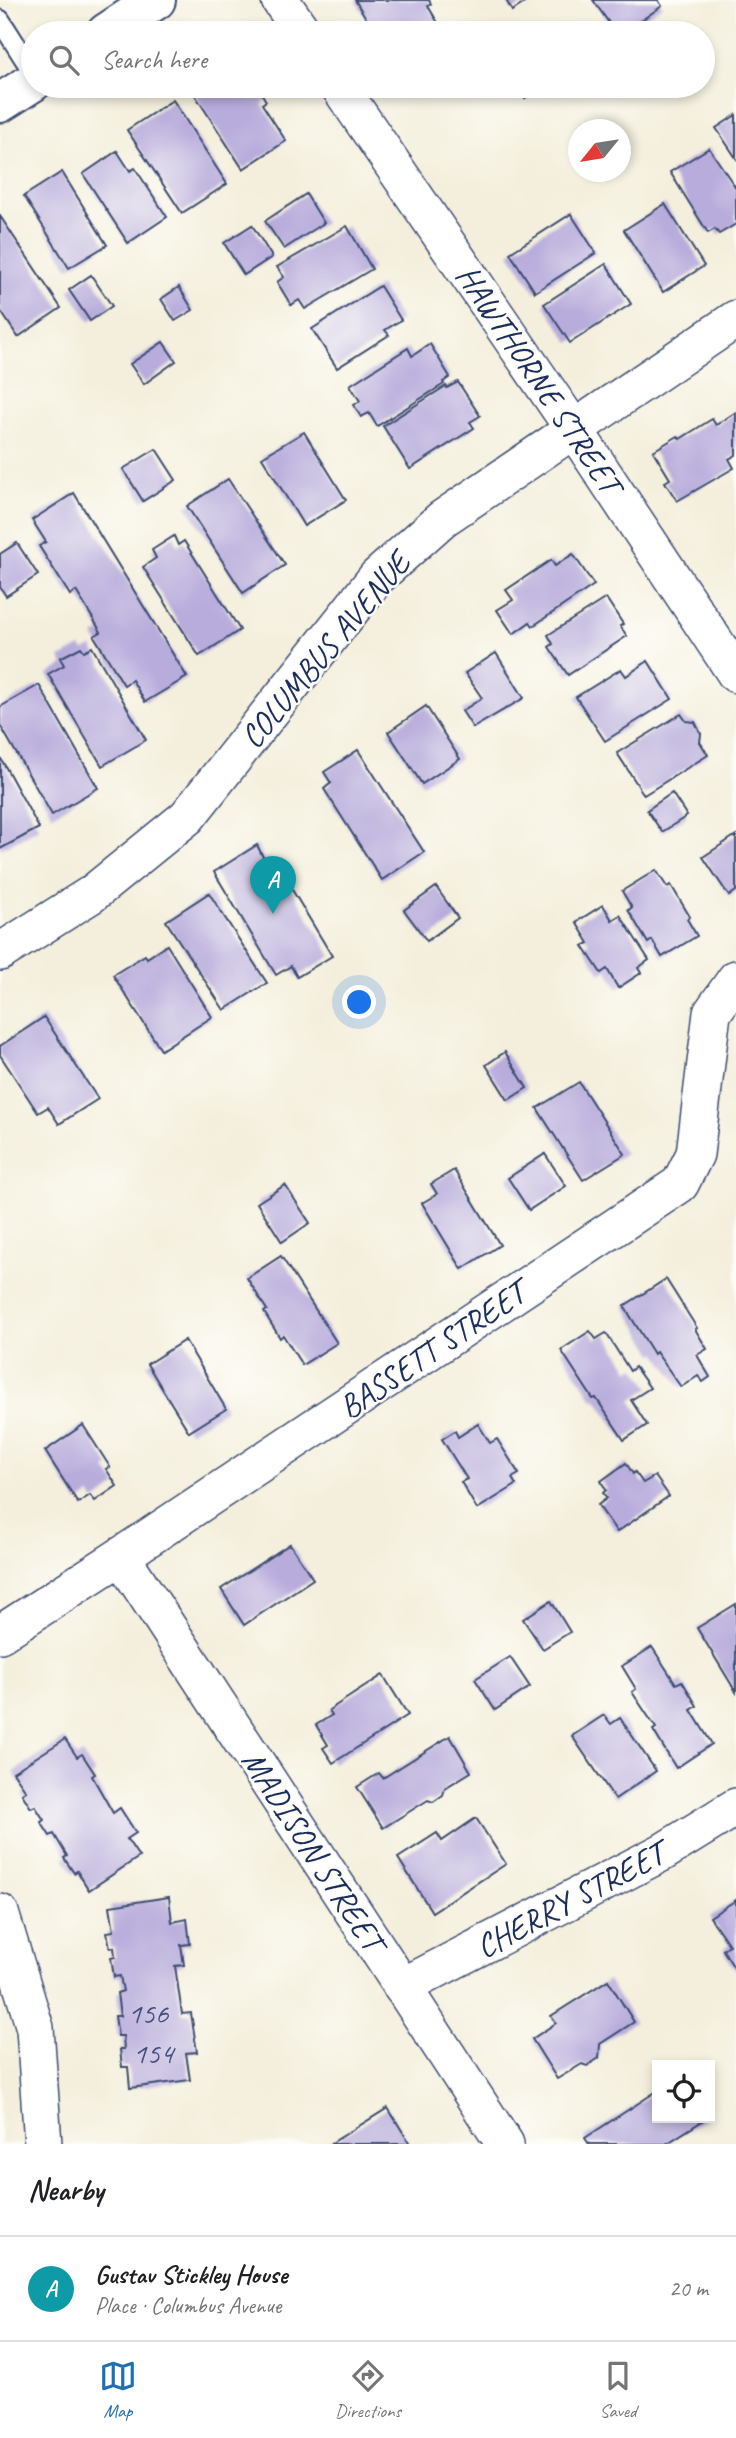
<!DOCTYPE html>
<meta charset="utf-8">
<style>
:root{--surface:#fff;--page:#f2f2f2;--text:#202124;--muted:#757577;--line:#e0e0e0;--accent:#1f6fb2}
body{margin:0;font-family:Caveat,sans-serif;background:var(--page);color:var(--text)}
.controls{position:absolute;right:21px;bottom:21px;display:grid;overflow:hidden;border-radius:0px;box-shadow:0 4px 10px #0003}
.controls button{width:63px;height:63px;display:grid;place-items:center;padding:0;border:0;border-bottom:2px solid var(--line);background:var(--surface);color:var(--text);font:35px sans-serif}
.compass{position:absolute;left:568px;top:119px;width:63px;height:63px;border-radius:50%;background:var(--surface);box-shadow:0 4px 10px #0003;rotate:240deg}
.you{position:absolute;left:360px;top:1003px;width:24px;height:24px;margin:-18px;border:5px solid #fff;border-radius:50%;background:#1a73e8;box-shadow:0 0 0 10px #1a73e833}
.badge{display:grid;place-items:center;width:46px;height:46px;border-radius:50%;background:var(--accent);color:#fff;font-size:23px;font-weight:700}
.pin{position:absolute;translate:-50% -58px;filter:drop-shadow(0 2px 4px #0008)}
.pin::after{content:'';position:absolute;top:37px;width:24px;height:21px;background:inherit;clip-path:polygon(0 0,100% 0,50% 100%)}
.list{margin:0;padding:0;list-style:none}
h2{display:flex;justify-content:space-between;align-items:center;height:91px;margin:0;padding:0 28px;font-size:30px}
h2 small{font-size:23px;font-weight:400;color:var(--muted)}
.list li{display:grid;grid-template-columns:46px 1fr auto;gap:21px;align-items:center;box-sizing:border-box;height:105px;padding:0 28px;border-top:2px solid var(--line)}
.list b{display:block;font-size:26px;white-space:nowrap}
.list p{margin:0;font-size:23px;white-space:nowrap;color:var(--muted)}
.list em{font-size:23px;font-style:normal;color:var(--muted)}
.icon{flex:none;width:38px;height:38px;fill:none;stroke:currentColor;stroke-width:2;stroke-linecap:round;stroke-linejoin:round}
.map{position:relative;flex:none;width:736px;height:2144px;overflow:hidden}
.search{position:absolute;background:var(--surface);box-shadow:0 4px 10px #0003;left:21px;right:21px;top:21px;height:77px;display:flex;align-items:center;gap:18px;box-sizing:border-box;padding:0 24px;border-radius:38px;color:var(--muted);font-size:26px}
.sheet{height:196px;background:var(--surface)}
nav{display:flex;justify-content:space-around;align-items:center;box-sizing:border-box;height:98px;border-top:2px solid var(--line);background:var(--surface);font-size:19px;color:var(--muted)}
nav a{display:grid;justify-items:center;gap:4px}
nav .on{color:var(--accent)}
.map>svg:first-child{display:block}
.building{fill:#b7acdc}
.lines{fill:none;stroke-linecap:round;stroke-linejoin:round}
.lane-casing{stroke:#3c4c71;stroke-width:23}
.street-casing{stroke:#3c4c71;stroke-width:40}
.secondary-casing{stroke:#3c4c71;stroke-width:42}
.lane{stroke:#fff;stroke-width:19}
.street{stroke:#fff;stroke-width:37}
.secondary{stroke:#fff;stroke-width:38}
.labels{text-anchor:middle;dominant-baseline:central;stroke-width:5;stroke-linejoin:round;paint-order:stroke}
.number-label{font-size:30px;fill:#424e7e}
.street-label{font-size:33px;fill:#1b2f5e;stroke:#fdfcf7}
</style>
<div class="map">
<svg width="736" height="2144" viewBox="0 0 736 2144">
<rect width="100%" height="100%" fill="#fdfcf7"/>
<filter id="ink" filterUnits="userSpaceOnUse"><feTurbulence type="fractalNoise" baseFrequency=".0143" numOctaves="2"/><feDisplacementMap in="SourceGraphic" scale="14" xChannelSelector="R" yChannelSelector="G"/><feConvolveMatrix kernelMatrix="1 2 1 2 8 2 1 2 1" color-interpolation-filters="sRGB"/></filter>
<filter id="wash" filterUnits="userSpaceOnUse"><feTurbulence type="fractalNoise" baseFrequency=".00686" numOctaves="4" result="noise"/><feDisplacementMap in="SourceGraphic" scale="28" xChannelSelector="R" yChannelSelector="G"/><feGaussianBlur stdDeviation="1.57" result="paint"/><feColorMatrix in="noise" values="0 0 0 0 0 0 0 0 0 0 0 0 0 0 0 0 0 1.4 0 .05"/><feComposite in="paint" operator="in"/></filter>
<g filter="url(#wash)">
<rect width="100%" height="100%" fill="#f4efdc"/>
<g id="blocks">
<g class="building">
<polygon points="355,0 429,0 431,4 428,6 444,33 375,33"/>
<polygon points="506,0 529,0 512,11"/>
<polygon points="593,0 658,0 662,6 623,33 616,33"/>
<polygon points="209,86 257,86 266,101 262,104 286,141 243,169 195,95"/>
<polygon points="517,86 543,86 525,98"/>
<polygon points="173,100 227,184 182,213 127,130"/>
<polygon points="736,115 736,158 716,128"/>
<polygon points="709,148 736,188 736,224 719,234 715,229 708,233 670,172"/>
<polygon points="117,151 130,171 135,168 167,217 128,243 83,174"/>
<polygon points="62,172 107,245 69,268 24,196"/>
<polygon points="306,194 324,223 284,249 265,221"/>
<polygon points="665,204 704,266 663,292 624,230"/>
<polygon points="571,214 596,253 535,292 510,253"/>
<polygon points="0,216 61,308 18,337 0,310"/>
<polygon points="252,225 272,257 244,275 224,243"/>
<polygon points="347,226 372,269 305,309 299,300 291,305 277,282 284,277 277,267"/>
<polygon points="606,264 631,304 570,343 544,304"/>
<polygon points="91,275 112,306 90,321 69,290"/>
<polygon points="380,286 401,320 385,330 389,335 337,368 312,329"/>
<polygon points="179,287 193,310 175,321 161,299"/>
<polygon points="163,342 176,361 144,384 130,364"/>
<polygon points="430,344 450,377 443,382 444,384 377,426 369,413 361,417 354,405 360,401 350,385 408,348 412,356"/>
<polygon points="458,382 480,416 470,422 474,428 410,469 383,426 446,386 447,388"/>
<polygon points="736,412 736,455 729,459 734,468 677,501 665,482 670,479 653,451 678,436 680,439 712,419 716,425"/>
<polygon points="304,432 346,500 304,526 262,457"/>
<polygon points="156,449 176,480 143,501 123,469"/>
<polygon points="228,479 285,565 243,593 187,506"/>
<polygon points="74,493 187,677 145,702 132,680 124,685 94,636 101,632 76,591 70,595 39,546 46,542 32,520"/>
<polygon points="174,536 178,545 184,541 240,630 199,656 143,567 156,558 152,550"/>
<polygon points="17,543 38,575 6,596 0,587 0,554"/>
<polygon points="573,554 594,585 533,626 530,622 513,634 497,610 513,600 506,590 551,560 555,566"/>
<polygon points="606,598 623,624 620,626 627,636 568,675 549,647 553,644 548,635"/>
<polygon points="81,647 84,651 92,647 146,740 102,766 48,674 64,665 60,658"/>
<polygon points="496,653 524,698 473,728 462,711 482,698 465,673"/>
<polygon points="648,661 672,699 605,741 576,697 621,669 626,676"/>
<polygon points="39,685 98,788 52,815 0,725 0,707"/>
<polygon points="426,706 460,759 422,784 388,732"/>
<polygon points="681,714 686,721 695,722 701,734 700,742 708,755 644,795 617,753"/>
<polygon points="358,750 424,852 382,880 324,789 331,783 324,772"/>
<polygon points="0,757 39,828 0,849"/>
<polygon points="672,793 687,816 662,832 647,810"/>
<polygon points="736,835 736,891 729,896 703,857"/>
<polygon points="257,845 265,861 269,858 283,880 285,878 332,956 297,977 291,966 276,975 214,872"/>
<polygon points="656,870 667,887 671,885 690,917 687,919 697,936 662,957 652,940 648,943 628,910 632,908 622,891"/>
<polygon points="436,887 458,918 427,941 404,910"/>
<polygon points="209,893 267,983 224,1010 166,921"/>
<polygon points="603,905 612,920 620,915 649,960 638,968 641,973 618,988 607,969 601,973 583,946 589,943 576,922"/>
<polygon points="167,945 212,1017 161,1050 113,975 145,955 147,958"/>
<polygon points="44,1017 98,1099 59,1124 48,1107 38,1113 0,1055 0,1046"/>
<polygon points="505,1052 527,1088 508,1100 486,1065"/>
<polygon points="579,1082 625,1154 583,1180 537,1108"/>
<polygon points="545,1154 566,1186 529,1210 508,1178"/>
<polygon points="454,1170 500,1245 462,1269 422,1203 437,1194 431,1184"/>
<polygon points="285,1185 310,1223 282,1242 257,1203"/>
<polygon points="281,1256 337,1343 302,1365 283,1335 280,1338 264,1312 267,1310 247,1278"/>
<polygon points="666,1279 697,1328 695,1329 707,1349 697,1355 710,1377 703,1382 698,1376 681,1387 656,1352 654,1354 624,1306"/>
<polygon points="590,1331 596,1339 606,1333 630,1371 635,1367 650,1388 631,1400 647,1425 624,1440 596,1398 593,1399 561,1350"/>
<polygon points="185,1340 226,1409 189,1432 147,1364"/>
<polygon points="478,1424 490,1443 497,1439 519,1474 512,1478 516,1485 477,1509 461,1482 467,1479 442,1439 455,1431 458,1437"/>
<polygon points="83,1425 110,1467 106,1469 117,1486 95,1501 90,1495 78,1503 45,1451"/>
<polygon points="626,1463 633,1474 635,1472 643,1483 655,1476 669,1496 617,1532 598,1505 607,1498 603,1493 606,1490 601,1481"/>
<polygon points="290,1544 313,1579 244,1625 221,1589"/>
<polygon points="551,1601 570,1632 543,1649 523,1619"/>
<polygon points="736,1604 736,1692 697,1628"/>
<polygon points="652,1647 676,1684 682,1681 697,1706 691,1710 712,1744 676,1768 653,1730 656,1728 632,1692 636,1689 622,1666"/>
<polygon points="510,1657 530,1687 495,1710 475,1679"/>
<polygon points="383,1675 408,1715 333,1763 323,1748 328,1745 316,1725 332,1715 329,1710"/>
<polygon points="604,1715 611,1724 620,1718 656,1771 615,1799 572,1736"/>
<polygon points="450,1736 471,1772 445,1788 443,1795 433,1802 428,1800 383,1828 357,1787 379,1773 383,1778"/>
<polygon points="65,1739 77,1757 82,1754 95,1774 92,1776 113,1813 120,1808 136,1833 127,1839 139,1857 89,1890 77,1871 74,1873 64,1858 67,1856 54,1834 50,1836 41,1822 44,1820 35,1806 31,1808 22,1794 26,1791 13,1772"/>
<polygon points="476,1818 506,1864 432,1912 398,1858 437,1833 442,1841"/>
<polygon points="169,1897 172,1922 187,1919 190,1944 181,1945 184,1965 175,1966 182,2014 191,2013 197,2052 186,2053 190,2080 130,2088 128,2067 122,2067 120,2049 124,2049 123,2036 118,2036 115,2016 120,2016 117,1993 123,1991 120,1976 114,1977 111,1958 115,1957 114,1947 110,1948 107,1932 114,1931 110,1906"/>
<polygon points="736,1900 736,1971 723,1950 729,1945 710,1917"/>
<polygon points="608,1980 634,2022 600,2044 599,2058 587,2066 582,2064 557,2079 532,2039 556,2023 551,2016"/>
<polygon points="657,2091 657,2118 707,2118 666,2144 589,2144 585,2138"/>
<polygon points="388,2108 410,2144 330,2144"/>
</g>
</g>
</g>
<g filter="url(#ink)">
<use href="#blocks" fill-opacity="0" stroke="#3c4c71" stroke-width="2"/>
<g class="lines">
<g class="lane-casing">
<polyline id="lane" points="0,20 33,72"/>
</g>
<g class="street-casing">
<g id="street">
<polyline points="280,0 303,33"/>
<polyline points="339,86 573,428 736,674"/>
<polyline points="0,952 92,894 187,817 377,577 442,519 736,319"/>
<polyline points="121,1556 505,2144"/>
<polyline points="0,1634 121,1556 680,1184 695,1154 712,1013 736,979"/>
<polyline points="0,1913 35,2028 43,2144"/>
<polyline points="402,1987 663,1852 736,1807"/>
</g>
</g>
<g class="secondary-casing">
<g id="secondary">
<polyline points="106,33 156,0"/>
<polyline points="0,103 33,82"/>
</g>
</g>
<use href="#lane" class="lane"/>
<use href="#street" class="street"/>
<use href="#secondary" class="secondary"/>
</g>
</g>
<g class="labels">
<g class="number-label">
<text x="148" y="2013">156</text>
<text x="153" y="2053">154</text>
</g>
<g class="street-label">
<text transform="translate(539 379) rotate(56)">HAWTHORNE STREET</text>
<text transform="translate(325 650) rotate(-50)">COLUMBUS AVENUE</text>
<text transform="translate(432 1350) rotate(-34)">BASSETT STREET</text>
<text transform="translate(313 1850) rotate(57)">MADISON STREET</text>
<text transform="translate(570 1900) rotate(-28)">CHERRY STREET</text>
</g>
</g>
</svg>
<div class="controls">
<button><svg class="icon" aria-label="locate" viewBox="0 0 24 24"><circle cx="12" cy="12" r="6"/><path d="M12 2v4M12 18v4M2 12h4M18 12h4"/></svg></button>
</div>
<svg class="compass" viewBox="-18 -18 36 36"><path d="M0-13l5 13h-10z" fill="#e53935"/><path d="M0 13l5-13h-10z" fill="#757577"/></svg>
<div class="you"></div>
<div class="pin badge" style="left:273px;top:914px;background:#0f9aa8">A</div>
<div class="search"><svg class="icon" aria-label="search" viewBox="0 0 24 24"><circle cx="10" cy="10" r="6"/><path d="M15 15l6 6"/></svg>Search here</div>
</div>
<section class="sheet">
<h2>Nearby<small></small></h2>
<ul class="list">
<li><span class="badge" style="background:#0f9aa8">A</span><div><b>Gustav Stickley House</b><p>Place · Columbus Avenue</p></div><em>20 m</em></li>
</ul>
</section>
<nav>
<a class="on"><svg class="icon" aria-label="map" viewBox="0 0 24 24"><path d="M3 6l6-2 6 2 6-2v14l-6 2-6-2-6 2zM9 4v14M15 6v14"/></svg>Map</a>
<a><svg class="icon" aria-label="directions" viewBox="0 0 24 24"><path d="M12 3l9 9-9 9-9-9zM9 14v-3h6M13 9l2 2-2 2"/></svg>Directions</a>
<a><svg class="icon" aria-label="saved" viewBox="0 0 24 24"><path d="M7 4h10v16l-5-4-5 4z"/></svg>Saved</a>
</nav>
